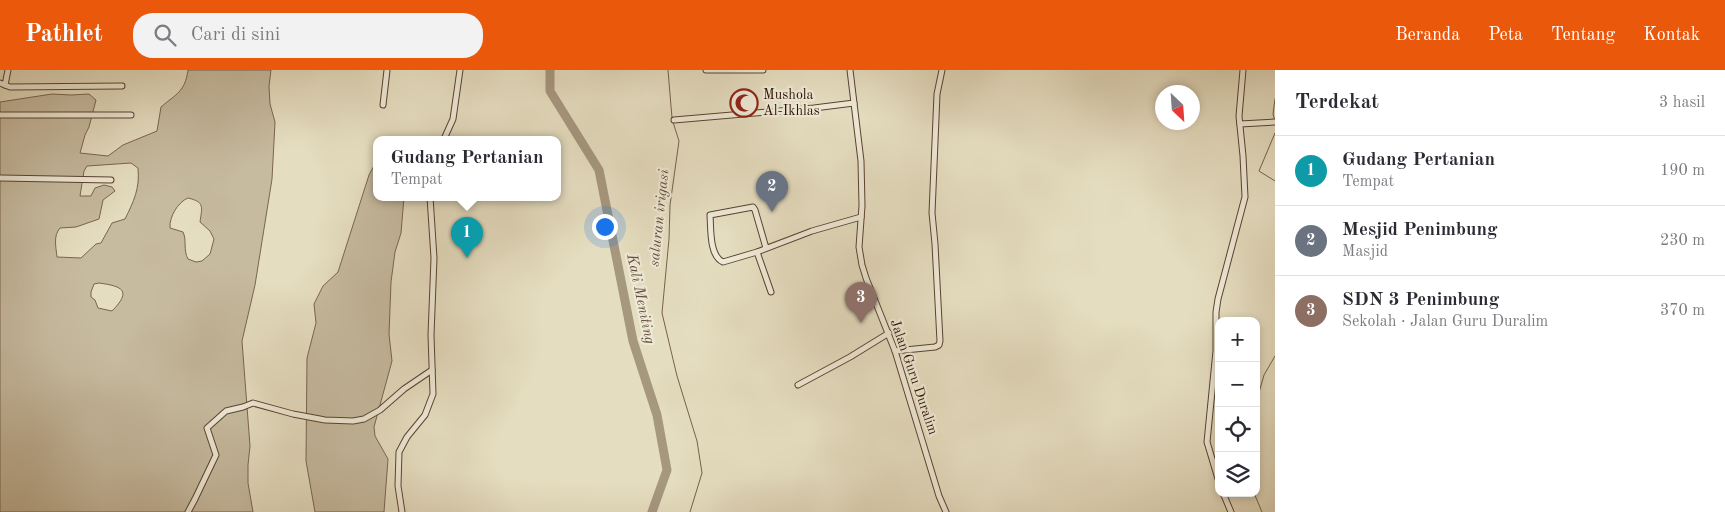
<!DOCTYPE html>
<html lang="id">
<meta charset="utf-8">
<style>
:root{--surface:#fff;--page:#f2f2f3;--text:#2b2b33;--muted:#7c7c81;--line:#e1e1e2;--accent:#ea580c}
body{margin:0;font-family:"Old Standard TT",serif;background:var(--page);color:var(--text)}
.controls{position:absolute;right:15px;bottom:15px;display:grid;overflow:hidden;border-radius:10px;box-shadow:0 2px 8px #0003}
.controls button{width:45px;height:45px;display:grid;place-items:center;padding:0;border:0;border-bottom:1px solid var(--line);background:var(--surface);color:var(--text);font:25px sans-serif}
.compass{position:absolute;left:1155px;top:15px;width:45px;height:45px;border-radius:50%;background:var(--surface);box-shadow:0 2px 8px #0003;rotate:155deg}
.you{position:absolute;left:604px;top:156px;width:18px;height:18px;margin:-12px;border:4px solid #fff;border-radius:50%;background:#1a73e8;box-shadow:0 0 0 8px #1a73e833}
.badge{display:grid;place-items:center;width:32px;height:32px;border-radius:50%;background:var(--accent);color:#fff;font-size:16px;font-weight:700}
.pin{position:absolute;translate:-50% -41px;filter:drop-shadow(0 1px 2px #0008)}
.pin::after{content:'';position:absolute;top:26px;width:18px;height:15px;background:inherit;clip-path:polygon(0 0,100% 0,50% 100%)}
.popup{position:absolute;left:373px;top:66px;width:188px;height:65px;box-sizing:border-box;display:grid;place-content:center;border-radius:10px;background:var(--surface);filter:drop-shadow(0 1px 4px #0005);font-size:16px;white-space:nowrap;color:var(--muted)}
.popup b{font-size:19px;color:var(--text)}
.popup::after{content:'';position:absolute;left:50%;top:100%;margin-left:-10px;border:10px solid transparent;border-top-color:var(--surface)}
.list{margin:0;padding:0;list-style:none}
h2{display:flex;justify-content:space-between;align-items:center;height:65px;margin:0;padding:0 20px;font-size:21px}
h2 small{font-size:16px;font-weight:400;color:var(--muted)}
.list li{display:grid;grid-template-columns:32px 1fr auto;gap:15px;align-items:center;box-sizing:border-box;height:70px;padding:0 20px;border-top:1px solid var(--line)}
.list b{display:block;font-size:19px;white-space:nowrap}
.list p{margin:0;font-size:16px;white-space:nowrap;color:var(--muted)}
.list em{font-size:16px;font-style:normal;color:var(--muted)}
.icon{flex:none;width:28px;height:28px;fill:none;stroke:currentColor;stroke-width:2;stroke-linecap:round;stroke-linejoin:round}
.map{position:relative;flex:none;width:1275px;height:442px;overflow:hidden}
header{display:flex;align-items:center;gap:30px;box-sizing:border-box;height:70px;padding:0 25px;background:var(--accent);color:#fff}
header strong{font-size:24px}
nav{display:flex;gap:28px;margin-inline-start:auto;font-size:18px}
.search{width:350px;height:45px;background:var(--page);display:flex;align-items:center;gap:12px;box-sizing:border-box;padding:0 18px;border-radius:20px;color:var(--muted);font-size:19px}
main{display:flex}
aside{flex:1;background:var(--surface)}
.map>svg:first-child{display:block}
.green{fill:#c6ba9f;stroke:#796450;fill-rule:evenodd}
.lines{fill:none;stroke-linecap:round;stroke-linejoin:round}
.stream{stroke:#75614c;stroke-width:1}
.river{stroke:#a6977f;stroke-width:9}
.minor-casing{stroke:#5a4230;stroke-width:7}
.minor{stroke:#eee9d6;stroke-width:5}
.labels{text-anchor:middle;dominant-baseline:central;stroke-width:4.5;stroke-linejoin:round;paint-order:stroke}
.poi-label{font-size:14px;fill:#2c0f00;stroke:#eee9d6;text-anchor:start}
.street-label{font-size:14px;fill:#2c0f00;stroke:#eee9d6}
.water-label{font-size:15px;font-style:italic;fill:#634c39;stroke:#eee9d6}
</style>
<header>
<strong>Pathlet</strong>
<div class="search"><svg class="icon" aria-label="search" viewBox="0 0 24 24"><circle cx="10" cy="10" r="6"/><path d="M15 15l6 6"/></svg>Cari di sini</div>
<nav><a>Beranda</a><a>Peta</a><a>Tentang</a><a>Kontak</a></nav>
</header>
<main>
<div class="map">
<svg width="1275" height="442" viewBox="0 0 1275 442">
<rect width="100%" height="100%" fill="#e5ddc0"/>
<filter id="stains"><feTurbulence type="fractalNoise" baseFrequency=".004" numOctaves="4"/><feColorMatrix values="0 0 0 0 .2 0 0 0 0 .09 0 0 0 0 .02 0 0 0 .5 -.17"/></filter>
<radialGradient id="worn" r=".72"><stop offset=".6" stop-color="#630" stop-opacity="0"/><stop offset="1" stop-color="#630" stop-opacity=".3"/></radialGradient>
<g class="green">
<path d="M188,0H271L269,16L270,34L275,52L272,109L255,215L242,271L250,376L248,395V413L253,442H0V32L52,24L71,25L89,24L96,30L89,57L85,65L80,83L108,86L123,75L157,61L161,37C176,24 185,22 188,0ZM131,93L138,98C140,118 134,131 125,149L112,153L101,173L96,174L81,188L57,187C56,177 53,166 60,158L76,157L99,149L103,130L115,121L112,117L104,115L95,118L91,126H80L84,101L87,96ZM188,128C205,132 202,137 200,152L210,161L214,169L210,184L202,191L196,192L188,189C183,180 187,170 183,162L170,158C169,147 178,132 188,128ZM99,213C121,216 133,220 112,241L98,238L95,230L91,227V222L94,214Z"/>
<polygon points="377,90 377,127 404,127 401,163 395,182 391,212 389,264 392,291 374,357 375,366 388,389 384,442 315,442 306,391 307,288 316,253 314,234 323,216 338,202 369,105"/>
</g>
<g class="lines">
<g class="stream">
<polyline points="668,0 672,48"/>
<polyline points="1275,51 1273,44 1275,29"/>
<polyline points="673,52 679,71 670,135 669,169 662,243 677,306 697,371 702,403 690,442"/>
<polyline points="1275,63 1259,101 1275,111"/>
<polyline points="1256,333 1264,305 1275,286"/>
<polyline points="1254,423 1262,442"/>
</g>
<polyline class="river" points="550,0 550,21 599,100 633,271 657,345 667,400 652,442"/>
<g class="minor-casing">
<g id="minor">
<polyline points="706,0 763,0"/>
<polyline points="850,0 861,91 862,136 859,177 862,195 866,208 895,281 939,426 946,442"/>
<polyline points="0,13 10,17 122,16"/>
<polyline points="5,15 8,0"/>
<polyline points="383,35 387,0"/>
<polyline points="0,45 131,45"/>
<polyline points="674,50 814,38 854,33"/>
<polyline points="1240,54 1275,52"/>
<polyline points="444,69 453,49 460,0"/>
<polyline points="0,108 111,110"/>
<path d="M766,178L755,140L753,137L710,145C711,157 709,186 723,192L757,182L812,161L861,147"/>
<polyline points="757,182 771,222"/>
<polyline points="895,281 935,277 939,275 940,271 935,174 932,143 937,24 942,0"/>
<polyline points="798,315 850,287 889,263"/>
<polyline points="1219,412 1207,372 1216,281 1216,242 1218,229 1245,127 1243,86 1239,46 1243,0"/>
<polyline points="1223,423 1231,442"/>
<polyline points="188,442 195,429 216,385 207,358 226,341 243,337 253,333 293,344 325,350 353,351 364,349 380,340 404,319 432,300"/>
<polyline points="402,442 398,416 399,382 407,367 425,345 433,324 431,265 434,188 430,127"/>
</g>
</g>
<use href="#minor" class="minor"/>
</g>
<defs>
<g id="mosque-ring" transform="scale(1.4375)"><circle r="9.5" fill="#eee9d6" stroke="#8f2418" stroke-width="1.5"/><path d="M3.5-4.9A6 6 0 1 0 3.5 4.9A5 5 0 1 1 3.5-4.9Z" fill="#8f2418"/></g>
</defs>
<g fill-rule="evenodd">
<use href="#mosque-ring" x="744" y="33"/>
</g>
<g class="labels">
<g class="poi-label">
<text x="763" y="25">Mushola<tspan x="763" dy="16">Al-Ikhlas</tspan></text>
</g>
<g class="street-label">
<text transform="translate(914 307) rotate(71)">Jalan Guru Duralim</text>
</g>
<g class="water-label">
<text transform="translate(660 148) rotate(-84)">saluran irigasi</text>
<text transform="translate(640 229) rotate(78)">Kali Meniting</text>
</g>
</g>
<rect width="100%" height="100%" filter="url(#stains)"/>
<rect width="100%" height="100%" fill="url(#worn)"/>
</svg>
<div class="controls">
<button>+</button>
<button>−</button>
<button><svg class="icon" aria-label="locate" viewBox="0 0 24 24"><circle cx="12" cy="12" r="6"/><path d="M12 2v4M12 18v4M2 12h4M18 12h4"/></svg></button>
<button><svg class="icon" aria-label="layers" viewBox="0 0 24 24"><path d="M12 4l9 5-9 5-9-5zM3 14l9 5 9-5"/></svg></button>
</div>
<svg class="compass" viewBox="-18 -18 36 36"><path d="M0-13l5 13h-10z" fill="#e53935"/><path d="M0 13l5-13h-10z" fill="#7c7c81"/></svg>
<div class="you"></div>
<div class="pin badge" style="left:467px;top:188px;background:#0f9aa8">1</div>
<div class="popup"><b>Gudang Pertanian</b>Tempat</div>
<div class="pin badge" style="left:772px;top:142px;background:#6b7280">2</div>
<div class="pin badge" style="left:861px;top:253px;background:#8d6e63">3</div>
</div>
<aside>
<h2>Terdekat<small>3 hasil</small></h2>
<ul class="list">
<li><span class="badge" style="background:#0f9aa8">1</span><div><b>Gudang Pertanian</b><p>Tempat</p></div><em>190 m</em></li>
<li><span class="badge" style="background:#6b7280">2</span><div><b>Mesjid Penimbung</b><p>Masjid</p></div><em>230 m</em></li>
<li><span class="badge" style="background:#8d6e63">3</span><div><b>SDN 3 Penimbung</b><p>Sekolah · Jalan Guru Duralim</p></div><em>370 m</em></li>
</ul>
</aside>
</main>
